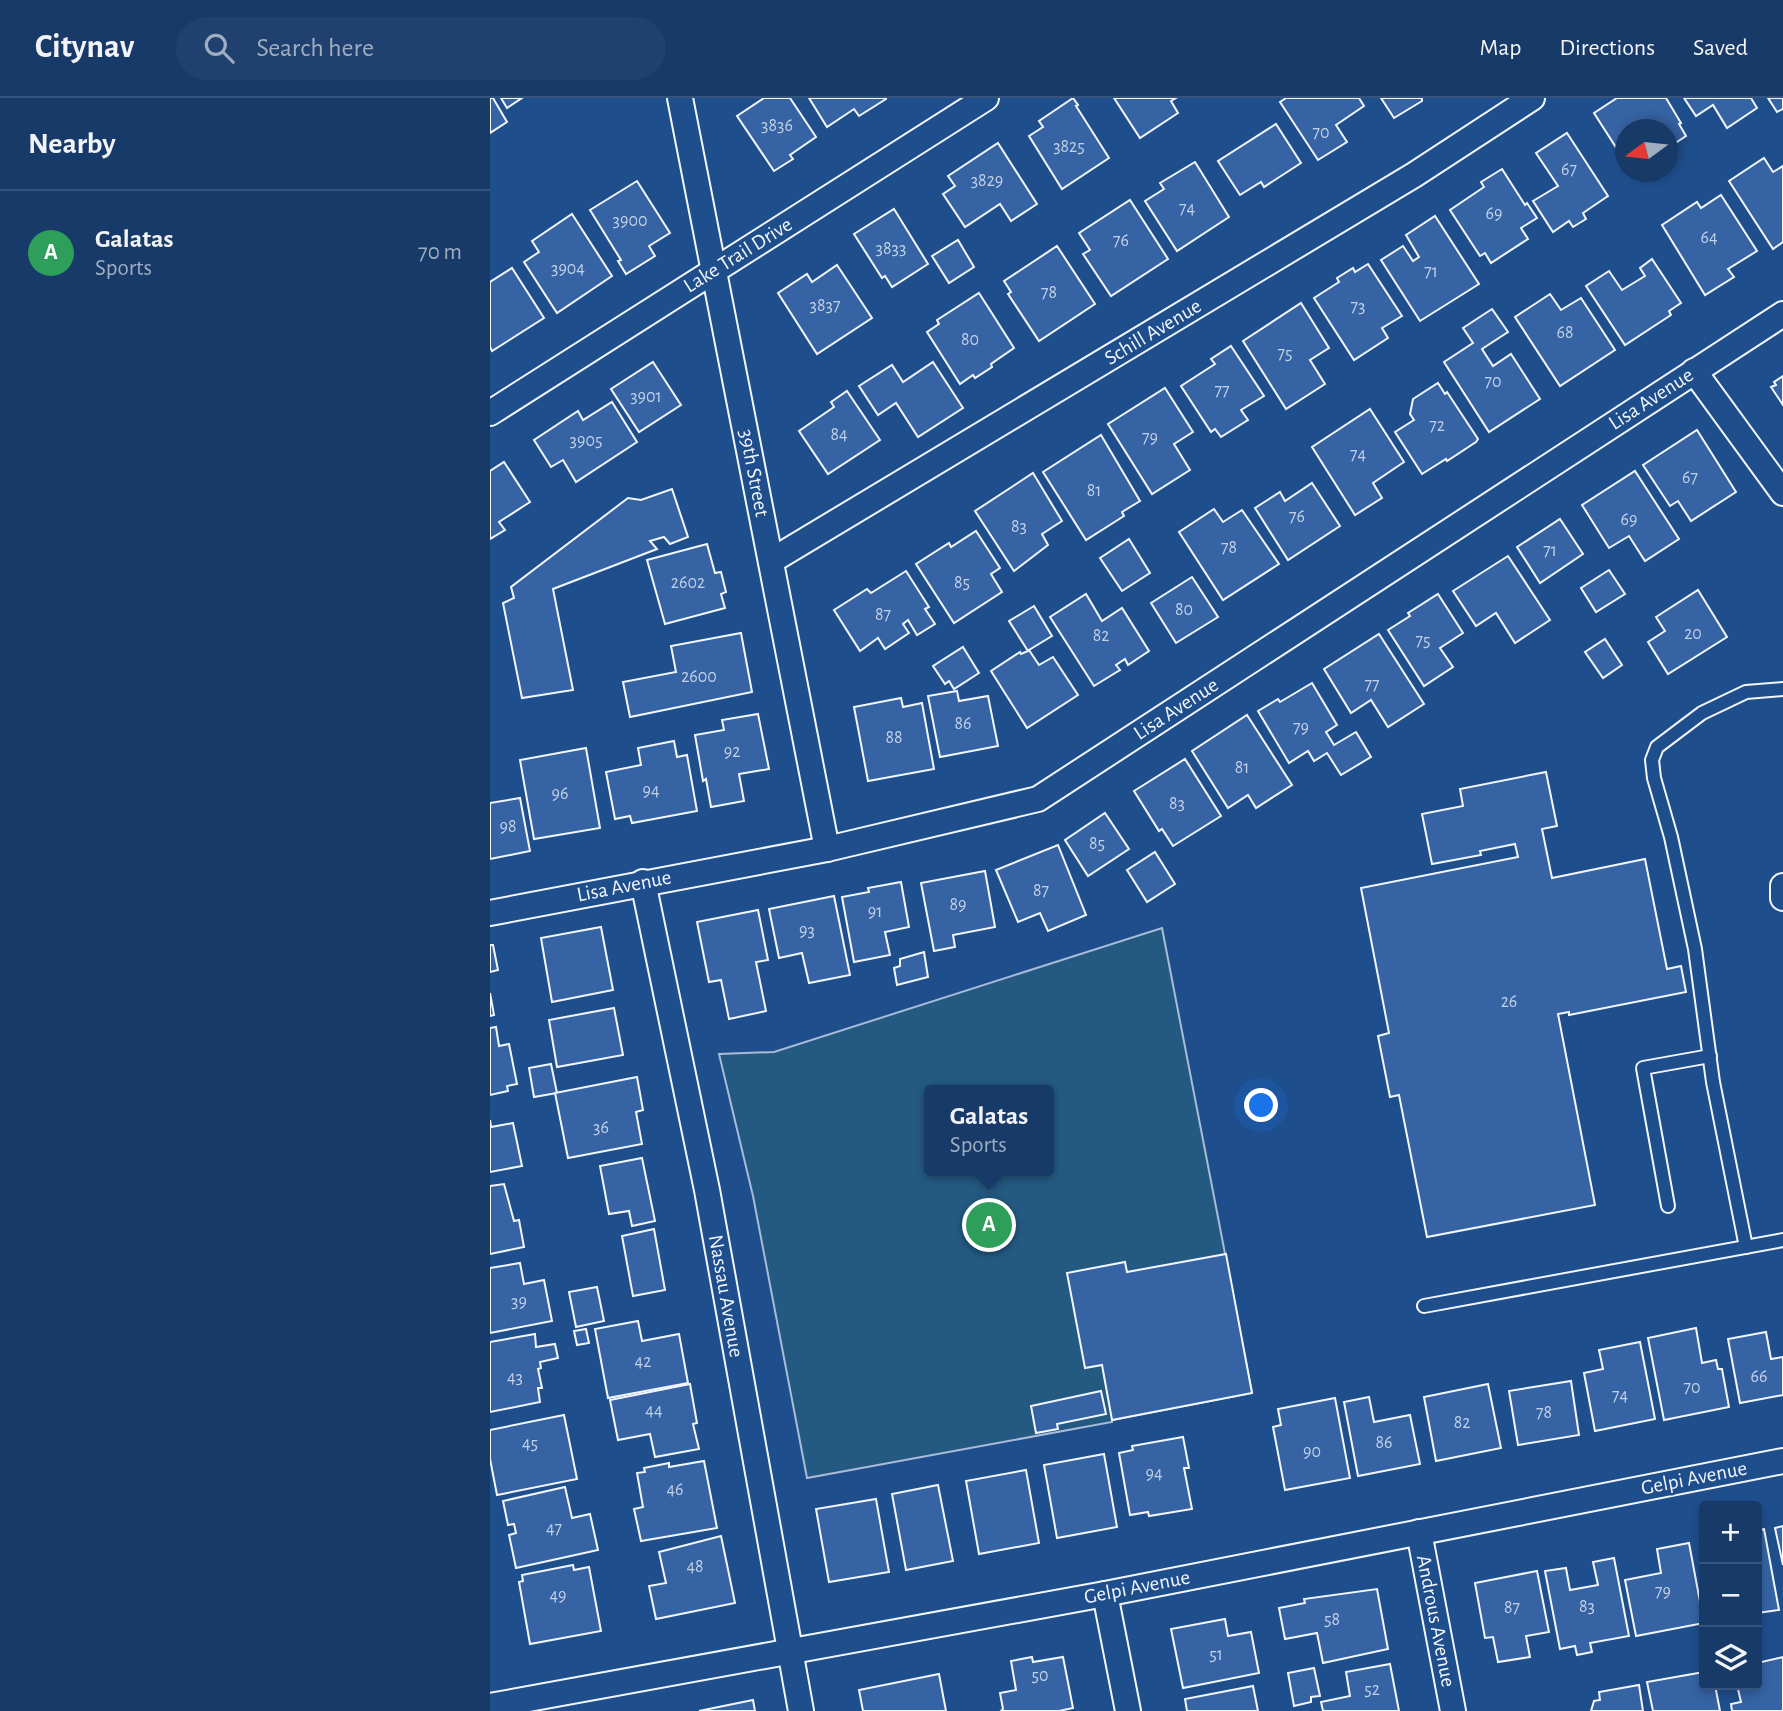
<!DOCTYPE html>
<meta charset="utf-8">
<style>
:root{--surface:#173a69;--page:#20416f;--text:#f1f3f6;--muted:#9eadc0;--line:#36547d;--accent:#e69b98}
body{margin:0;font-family:"Alegreya Sans",sans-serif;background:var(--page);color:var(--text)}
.controls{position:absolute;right:21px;bottom:21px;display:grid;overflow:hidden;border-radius:7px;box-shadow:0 4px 10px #0003}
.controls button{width:63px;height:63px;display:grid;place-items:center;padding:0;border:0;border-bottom:2px solid var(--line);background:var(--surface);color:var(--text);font:35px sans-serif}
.compass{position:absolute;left:1125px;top:21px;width:63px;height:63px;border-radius:50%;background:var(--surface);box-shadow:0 4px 10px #0003;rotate:255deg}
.you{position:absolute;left:772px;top:1008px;width:24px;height:24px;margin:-18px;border:5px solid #fff;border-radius:50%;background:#1a73e8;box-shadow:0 0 0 10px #1a73e833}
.badge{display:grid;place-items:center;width:46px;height:46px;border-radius:50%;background:var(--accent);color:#fff;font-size:23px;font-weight:700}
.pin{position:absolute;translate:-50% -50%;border:4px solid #fff;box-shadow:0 2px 7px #0006}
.popup{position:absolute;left:434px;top:987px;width:130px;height:91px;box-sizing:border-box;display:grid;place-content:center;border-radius:7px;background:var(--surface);filter:drop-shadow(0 2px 5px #0005);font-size:23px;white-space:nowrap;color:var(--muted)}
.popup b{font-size:26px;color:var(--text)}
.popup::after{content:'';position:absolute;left:50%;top:100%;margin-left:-14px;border:14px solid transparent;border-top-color:var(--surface)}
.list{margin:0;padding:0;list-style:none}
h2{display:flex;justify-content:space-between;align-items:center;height:91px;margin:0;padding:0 28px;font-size:30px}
h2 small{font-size:23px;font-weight:400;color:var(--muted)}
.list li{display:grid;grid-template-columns:46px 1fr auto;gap:21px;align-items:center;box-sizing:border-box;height:126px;padding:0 28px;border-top:2px solid var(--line)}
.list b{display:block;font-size:26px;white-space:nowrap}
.list p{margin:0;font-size:23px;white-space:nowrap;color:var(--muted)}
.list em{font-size:23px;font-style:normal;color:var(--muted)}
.icon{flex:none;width:38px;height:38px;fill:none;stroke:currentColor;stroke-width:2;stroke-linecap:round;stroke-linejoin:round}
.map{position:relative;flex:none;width:1293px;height:1613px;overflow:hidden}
header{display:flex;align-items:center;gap:42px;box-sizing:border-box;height:98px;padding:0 35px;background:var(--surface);border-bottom:2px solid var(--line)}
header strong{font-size:33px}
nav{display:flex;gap:38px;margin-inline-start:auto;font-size:24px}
.search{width:490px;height:63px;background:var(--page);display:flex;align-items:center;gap:18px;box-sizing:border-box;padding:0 24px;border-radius:38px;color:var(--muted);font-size:26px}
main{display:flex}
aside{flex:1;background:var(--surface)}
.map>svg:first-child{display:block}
.green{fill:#245a82;stroke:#a8bbd7;stroke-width:2;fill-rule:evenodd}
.building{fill:#3563a3;stroke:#f2f6ff;stroke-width:2}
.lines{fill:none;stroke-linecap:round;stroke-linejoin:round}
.service-casing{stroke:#f2f6ff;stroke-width:16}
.minor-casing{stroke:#f2f6ff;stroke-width:28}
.service{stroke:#1f4e8c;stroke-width:12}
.minor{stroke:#1f4e8c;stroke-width:24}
.labels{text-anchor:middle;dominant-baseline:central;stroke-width:5;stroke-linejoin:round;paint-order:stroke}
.number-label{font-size:18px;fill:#c3d1e8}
.street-label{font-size:21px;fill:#f2f6ff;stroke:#1f4e8c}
</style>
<header>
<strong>Citynav</strong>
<div class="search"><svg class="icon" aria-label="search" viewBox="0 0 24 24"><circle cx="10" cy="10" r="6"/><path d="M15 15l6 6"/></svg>Search here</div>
<nav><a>Map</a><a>Directions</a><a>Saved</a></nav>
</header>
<main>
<aside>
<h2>Nearby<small></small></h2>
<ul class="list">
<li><span class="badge" style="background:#2e9e5b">A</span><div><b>Galatas</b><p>Sports</p></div><em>70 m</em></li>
</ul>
</aside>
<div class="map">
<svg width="1293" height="1613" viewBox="0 0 1293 1613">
<rect width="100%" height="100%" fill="#1f4e8c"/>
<path class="green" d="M672,830L762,1295L622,1322V1324L317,1380L263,1098L229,956L284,954ZM440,992H558V1073H440Z"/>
<g class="building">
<polygon points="0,0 3,0 17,24 0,35"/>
<polygon points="11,0 32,0 17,10"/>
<polygon points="274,0 300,0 326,39 300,57 303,61 284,73 247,18"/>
<polygon points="319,0 396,0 396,1 369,18 364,11 337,29"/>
<polygon points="583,0 588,7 586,8 619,60 572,91 539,38 553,29 549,23"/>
<polygon points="624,0 686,0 681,3 688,15 650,40"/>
<polygon points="796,0 869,0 874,8 846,27 857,44 828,62 790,4"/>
<polygon points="891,0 932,0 932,3 904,20"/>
<polygon points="1127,0 1176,0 1191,25 1189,26 1196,38 1178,50 1178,32 1136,32 1136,65 1104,15"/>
<polygon points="1194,0 1261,0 1267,10 1237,30 1223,7 1206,18"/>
<polygon points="1278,0 1293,0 1293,11 1287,14"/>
<polygon points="786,26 811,65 774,89 771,84 750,97 728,63"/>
<polygon points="1077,35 1118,98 1093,115 1096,121 1083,129 1079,123 1063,134 1043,103 1068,88 1046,55"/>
<polygon points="508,45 547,106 521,123 510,106 475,129 453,96 465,88 458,78"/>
<polygon points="1274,60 1283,74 1293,68 1293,144 1283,151 1239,83"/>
<polygon points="705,64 739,119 687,153 655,103 674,91 670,85"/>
<polygon points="1012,71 1035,107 1037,105 1047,120 1031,130 1038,141 1001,165 995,155 990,158 960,112 994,89 991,84"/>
<polygon points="147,83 180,135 159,148 165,158 136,176 128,163 131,162 100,112"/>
<polygon points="1231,97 1267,153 1238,171 1244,179 1215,197 1172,127 1207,104 1211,110"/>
<polygon points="640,102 678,161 621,198 593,156 600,152 589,135"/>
<polygon points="404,111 438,166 402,189 395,178 392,180 364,136"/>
<polygon points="82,116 122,178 67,215 34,164 49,154 42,143"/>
<polygon points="945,118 989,186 930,223 891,162 913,148 923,163 929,159 916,137"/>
<polygon points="468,142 484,169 459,185 442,158"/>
<polygon points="567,148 605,206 549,243 518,196 521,194 514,183"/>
<polygon points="1162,161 1191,205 1179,213 1181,217 1135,247 1096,188 1119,173 1132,192 1155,178 1150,170"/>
<polygon points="878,166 912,218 892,230 898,240 864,262 824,200 849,184 847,180 863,170 865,174"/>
<polygon points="347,167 382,220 327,256 288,195 317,176 322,184"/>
<polygon points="22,170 54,220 2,253 0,249 0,184"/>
<polygon points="489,195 524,250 501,266 502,269 485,280 483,277 470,286 437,234 449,226 447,222"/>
<polygon points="1060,196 1071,212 1091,200 1125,252 1070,288 1025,219"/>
<polygon points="811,205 839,250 820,262 835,286 796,311 753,243"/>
<polygon points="1002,211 1018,234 992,251 1003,268 1021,256 1050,301 999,334 954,264 983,245 973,230"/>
<polygon points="741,248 774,298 751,312 758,322 731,339 725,331 721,334 691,288 725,266 721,261"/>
<polygon points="163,264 191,307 149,334 121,291"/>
<polygon points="443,264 473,310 428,339 406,305 388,317 369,288 402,267 413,284"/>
<polygon points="1293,278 1293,307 1281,289 1286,287 1284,284"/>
<polygon points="948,285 955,296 957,294 988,341 986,344 957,363 956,361 932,376 905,334 924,322 920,316 923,301"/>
<polygon points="675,290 703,334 684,346 700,372 662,396 618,326"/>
<polygon points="357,293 390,342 338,376 309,333 344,309 341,304"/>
<polygon points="122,304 147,344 86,384 73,362 61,369 44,342 88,313 93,322"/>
<polygon points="880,311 914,364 883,385 892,400 865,417 822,349"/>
<polygon points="1207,332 1246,394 1201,423 1188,403 1180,408 1153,367"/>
<polygon points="611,337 650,403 632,414 634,418 596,442 553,374"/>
<polygon points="14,364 40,404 9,424 15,432 0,441 0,373"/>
<polygon points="1145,373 1189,441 1155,463 1139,438 1119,450 1092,407"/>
<polygon points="543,375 572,423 552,436 558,447 524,473 485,413"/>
<polygon points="822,385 850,428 798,462 765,410 790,394 795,403"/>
<polygon points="182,391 198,439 180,446 174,439 160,443 167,451 63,491 83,592 32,600 13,505 24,500 21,489 138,400 151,402"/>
<polygon points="724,411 733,424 752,412 789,466 733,502 689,434"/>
<polygon points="1070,421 1093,456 1050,485 1027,449"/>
<polygon points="486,433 510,470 501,476 512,494 464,525 426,466 459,445 461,449"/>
<polygon points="639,441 660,475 632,493 610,460"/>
<polygon points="217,446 225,475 231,474 236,494 231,496 235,510 175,526 157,462"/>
<polygon points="1018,458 1060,522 1025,545 1006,515 986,528 963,493"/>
<polygon points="1119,472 1135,496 1106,514 1091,490"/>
<polygon points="416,473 439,509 435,511 445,526 427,537 418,522 413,526 419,535 395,551 388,540 370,553 344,512 377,491 381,495"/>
<polygon points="702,479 728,519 686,545 661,505"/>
<polygon points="1208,492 1237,539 1178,576 1158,544 1175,533 1166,519"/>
<polygon points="596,496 612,523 632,510 659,553 638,567 635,561 626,567 630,572 604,588 560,519"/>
<polygon points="948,496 973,535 950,550 963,569 934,588 898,532 920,518 918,515"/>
<polygon points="544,508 562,538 539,552 549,567 563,559 588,597 537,630 501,573 530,554 531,556 538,553 519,523"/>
<polygon points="251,535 262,594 140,619 133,584 186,574 181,548"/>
<polygon points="889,536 934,606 898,629 881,602 861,615 834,571"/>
<polygon points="1115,541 1132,567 1113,580 1095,554"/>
<polygon points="473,549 489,575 464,591 459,583 455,586 443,568"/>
<polygon points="822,585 847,627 836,634 844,647 866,634 881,659 851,677 837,655 824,663 818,653 799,665 768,613 788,601 790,604"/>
<polygon points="467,593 469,603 498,598 508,648 450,659 438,598"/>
<polygon points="411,600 413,609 432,605 444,671 378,683 364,609"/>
<polygon points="268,616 279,671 249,676 254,703 221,709 216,681 213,683 205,637 234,632 232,622"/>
<polygon points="757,617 802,687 766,710 758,697 738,710 702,653"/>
<polygon points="184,643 187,659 197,657 207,713 142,725 140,718 125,721 116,674 151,667 148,650"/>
<polygon points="96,650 110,730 44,741 30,662"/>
<polygon points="695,661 731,718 683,748 672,731 669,733 644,693"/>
<polygon points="1056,674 1067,728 1052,731 1062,780 1155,761 1177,871 1191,868 1196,894 1079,917 1079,914 1068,916 1105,1107 937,1139 909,997 900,999 888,938 899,935 871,790 1028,759 1025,746 990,753 991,757 942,766 932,716 973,708 970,691"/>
<polygon points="30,700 40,753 0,761 0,705"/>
<polygon points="615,715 639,751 598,778 575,742"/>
<polygon points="568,747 596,817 558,833 550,815 528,824 506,772"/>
<polygon points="665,754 685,786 657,804 637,772"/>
<polygon points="495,773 505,829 463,837 465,849 444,853 431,785"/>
<polygon points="411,784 419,829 395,834 400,857 364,864 352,799 379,794 378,790"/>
<polygon points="344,798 360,877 319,885 312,855 289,860 279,811"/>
<polygon points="268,812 278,862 266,864 276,913 239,921 231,882 219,884 207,824"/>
<polygon points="111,829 123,892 62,904 51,840"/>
<polygon points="0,847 3,847 8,872 0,874"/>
<polygon points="434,854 438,879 407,887 404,870 410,868 410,861"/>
<polygon points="0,895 4,917 0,918"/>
<polygon points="124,910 133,957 67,969 59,922"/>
<polygon points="6,929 9,948 19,946 27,986 17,988 18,993 0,997 0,930"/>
<polygon points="61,966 67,995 44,999 39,970"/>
<polygon points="147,979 153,1012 146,1014 152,1046 78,1060 65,995"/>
<polygon points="0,1022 1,1029 23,1025 32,1068 0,1074"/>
<polygon points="152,1060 165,1123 142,1128 139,1113 119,1116 110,1068"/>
<polygon points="14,1086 24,1123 29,1122 34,1149 0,1156 0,1088"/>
<polygon points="164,1131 175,1192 143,1198 132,1138"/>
<polygon points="736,1156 762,1295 622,1322 612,1267 595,1270 577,1175 635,1164 637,1174"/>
<polygon points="30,1165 34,1186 54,1182 62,1223 0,1235 0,1170"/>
<polygon points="107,1189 114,1223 86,1229 79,1194"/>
<polygon points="148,1223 152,1243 189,1236 198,1285 118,1300 105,1231"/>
<polygon points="1206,1230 1212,1265 1226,1262 1228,1271 1232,1271 1239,1309 1174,1322 1158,1240"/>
<polygon points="96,1231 99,1245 87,1247 84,1233"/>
<polygon points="1276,1234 1281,1261 1293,1259 1293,1297 1250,1305 1238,1241"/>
<polygon points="45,1236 46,1249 65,1246 68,1260 50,1264 51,1270 48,1271 52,1290 48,1290 50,1304 0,1314 0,1244"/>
<polygon points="1150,1244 1165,1321 1105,1333 1094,1275 1113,1271 1109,1252"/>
<polygon points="1081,1283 1089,1337 1028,1347 1019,1293"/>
<polygon points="200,1286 207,1325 203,1326 209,1351 165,1359 160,1336 128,1342 120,1302"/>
<polygon points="998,1286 1011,1350 946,1363 934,1299"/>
<polygon points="611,1293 616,1316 567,1326 568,1331 546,1335 541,1308"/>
<polygon points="879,1299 884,1324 920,1317 930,1366 868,1378 854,1304"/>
<polygon points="845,1300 860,1380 795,1392 783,1329 791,1327 788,1311"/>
<polygon points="74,1317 87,1381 7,1397 0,1361 0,1332"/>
<polygon points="693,1339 699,1370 694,1370 702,1411 659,1418 658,1414 640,1417 629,1355 643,1352 642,1348"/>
<polygon points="614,1356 627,1429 567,1440 554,1367"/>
<polygon points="214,1363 227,1430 151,1443 144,1411 153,1409 147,1375 155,1374 154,1370 179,1365 179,1369"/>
<polygon points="536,1372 549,1445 489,1456 476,1383"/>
<polygon points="448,1387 463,1463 416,1472 402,1396"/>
<polygon points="75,1389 82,1420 100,1416 108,1452 26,1470 19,1437 26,1435 24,1426 18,1427 13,1403"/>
<polygon points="386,1401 399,1474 339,1484 326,1411"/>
<polygon points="1293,1428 1293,1467 1285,1430"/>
<polygon points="1274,1431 1289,1512 1267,1515 1267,1433"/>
<polygon points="231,1438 245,1505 166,1521 159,1488 176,1485 169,1454"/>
<polygon points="1214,1442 1214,1466 1210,1443"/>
<polygon points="1199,1445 1214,1525 1146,1538 1135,1482 1171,1475 1167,1451"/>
<polygon points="1124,1460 1139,1538 1100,1545 1102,1554 1087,1557 1085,1548 1070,1551 1055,1473 1076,1470 1080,1492 1108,1487 1103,1464"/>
<polygon points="83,1467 84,1472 99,1469 111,1533 40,1546 29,1484 33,1483 32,1477"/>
<polygon points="1047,1473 1059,1534 1036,1538 1040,1559 1008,1564 1003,1539 995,1540 985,1485"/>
<polygon points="887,1491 898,1551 833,1565 827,1535 795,1541 789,1510 815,1505 814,1501"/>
<polygon points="735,1521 738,1538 761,1534 769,1575 693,1590 681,1531"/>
<polygon points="542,1559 543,1564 573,1559 583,1610 569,1613 511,1613 513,1611 510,1595 526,1592 521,1563"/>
<polygon points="1293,1559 1293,1613 1242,1613 1241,1606 1251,1604 1247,1587 1267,1587 1267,1565"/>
<polygon points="900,1566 909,1613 833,1613 831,1604 860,1598 856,1574"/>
<polygon points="824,1570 830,1598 821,1599 821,1604 804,1608 798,1575"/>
<polygon points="1214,1574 1214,1587 1225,1587 1230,1613 1163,1613 1157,1584"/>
<polygon points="449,1576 456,1613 373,1613 369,1592"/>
<polygon points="1149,1587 1153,1613 1101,1613 1104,1603 1110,1602 1109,1594"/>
<polygon points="763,1588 768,1613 697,1613 695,1601"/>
<polygon points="263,1602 265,1613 209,1613"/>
</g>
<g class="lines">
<g class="service-casing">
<g id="service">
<polyline points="1178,1108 1153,970 1220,958"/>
<polyline points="1256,1149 1223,984 1205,851 1181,739 1164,680 1162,662 1167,649 1212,615 1256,594 1293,591"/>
<polyline points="934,1208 1293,1142"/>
</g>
</g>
<g class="minor-casing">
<g id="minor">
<polyline points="190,0 337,751"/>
<polyline points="1204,273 1293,395"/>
<polyline points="0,315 496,0"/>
<polyline points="281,463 924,77 1042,0"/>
<polyline points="153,784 217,1092 311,1613"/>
<polyline points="1293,788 1293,800"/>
<polyline points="0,815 337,751 548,701 1293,216"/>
<polyline points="929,1434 963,1613"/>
<polyline points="615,1496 638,1613"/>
<polyline points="0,1608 615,1496 1293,1363"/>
</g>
</g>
<use href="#service" class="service"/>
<use href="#minor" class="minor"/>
</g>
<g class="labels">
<g class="number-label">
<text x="287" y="28">3836</text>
<text x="831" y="35">70</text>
<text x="579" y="49">3825</text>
<text x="1079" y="72">67</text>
<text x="497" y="83">3829</text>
<text x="697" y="111">74</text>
<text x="1004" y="116">69</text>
<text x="140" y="123">3900</text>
<text x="1219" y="140">64</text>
<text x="631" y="143">76</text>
<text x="401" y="151">3833</text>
<text x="78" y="171">3904</text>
<text x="941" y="174">71</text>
<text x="559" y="195">78</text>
<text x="335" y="208">3837</text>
<text x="868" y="209">73</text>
<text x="1075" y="235">68</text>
<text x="480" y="242">80</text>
<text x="795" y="256">75</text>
<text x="1003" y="284">70</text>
<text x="732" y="293">77</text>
<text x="156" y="299">3901</text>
<text x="947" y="328">72</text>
<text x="349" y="337">84</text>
<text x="660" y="340">79</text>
<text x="96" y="343">3905</text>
<text x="868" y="357">74</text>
<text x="1200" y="380">67</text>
<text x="604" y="393">81</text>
<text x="807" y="419">76</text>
<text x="1139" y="422">69</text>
<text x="529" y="429">83</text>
<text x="739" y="450">78</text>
<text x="1060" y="453">71</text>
<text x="198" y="485">2602</text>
<text x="472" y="485">85</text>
<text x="694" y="512">80</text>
<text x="393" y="517">87</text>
<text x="1203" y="536">20</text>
<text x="611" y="538">82</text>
<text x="933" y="543">75</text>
<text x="209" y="579">2600</text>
<text x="882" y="587">77</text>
<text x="473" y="626">86</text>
<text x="811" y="630">79</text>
<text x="404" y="640">88</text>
<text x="242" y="654">92</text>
<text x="752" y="670">81</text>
<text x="161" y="693">94</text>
<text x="70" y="696">96</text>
<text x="687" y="706">83</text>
<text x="18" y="729">98</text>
<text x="607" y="746">85</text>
<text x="551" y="793">87</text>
<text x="468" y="807">89</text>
<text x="385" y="814">91</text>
<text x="317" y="833">93</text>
<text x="1019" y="904">26</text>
<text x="111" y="1030">36</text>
<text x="29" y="1204">39</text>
<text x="153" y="1264">42</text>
<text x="1269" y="1279">66</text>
<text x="25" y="1280">43</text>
<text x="1202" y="1290">70</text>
<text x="1130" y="1298">74</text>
<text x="164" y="1313">44</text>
<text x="1054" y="1315">78</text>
<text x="972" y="1325">82</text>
<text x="894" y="1345">86</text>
<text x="40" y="1346">45</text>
<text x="822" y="1354">90</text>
<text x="664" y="1376">94</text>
<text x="185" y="1392">46</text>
<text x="64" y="1431">47</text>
<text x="205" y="1469">48</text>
<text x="1173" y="1494">79</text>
<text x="68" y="1498">49</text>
<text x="1097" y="1509">83</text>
<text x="1022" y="1510">87</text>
<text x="842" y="1522">58</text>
<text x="726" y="1557">51</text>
<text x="550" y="1578">50</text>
<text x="882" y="1592">52</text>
</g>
<g class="street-label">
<text transform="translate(248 157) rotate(-32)">Lake Trail Drive</text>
<text transform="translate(663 234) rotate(-31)">Schill Avenue</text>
<text transform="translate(1161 301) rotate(-33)">Lisa Avenue</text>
<text transform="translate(264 375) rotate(79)">39th Street</text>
<text transform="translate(686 611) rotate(-33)">Lisa Avenue</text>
<text transform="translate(134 788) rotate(-11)">Lisa Avenue</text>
<text transform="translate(236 1198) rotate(80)">Nassau Avenue</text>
<text transform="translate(1204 1380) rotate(-11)">Gelpi Avenue</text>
<text transform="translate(647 1489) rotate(-11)">Gelpi Avenue</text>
<text transform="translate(946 1523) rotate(79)">Androus Avenue</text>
</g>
</g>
</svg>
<div class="controls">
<button>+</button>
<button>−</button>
<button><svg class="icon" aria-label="layers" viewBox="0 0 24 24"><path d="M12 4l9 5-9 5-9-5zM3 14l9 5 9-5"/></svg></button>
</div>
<svg class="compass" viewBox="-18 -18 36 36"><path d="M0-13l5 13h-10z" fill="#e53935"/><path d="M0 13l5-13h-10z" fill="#9eadc0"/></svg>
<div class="you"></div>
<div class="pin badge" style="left:499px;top:1127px;background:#2e9e5b">A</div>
<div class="popup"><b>Galatas</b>Sports</div>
</div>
</main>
